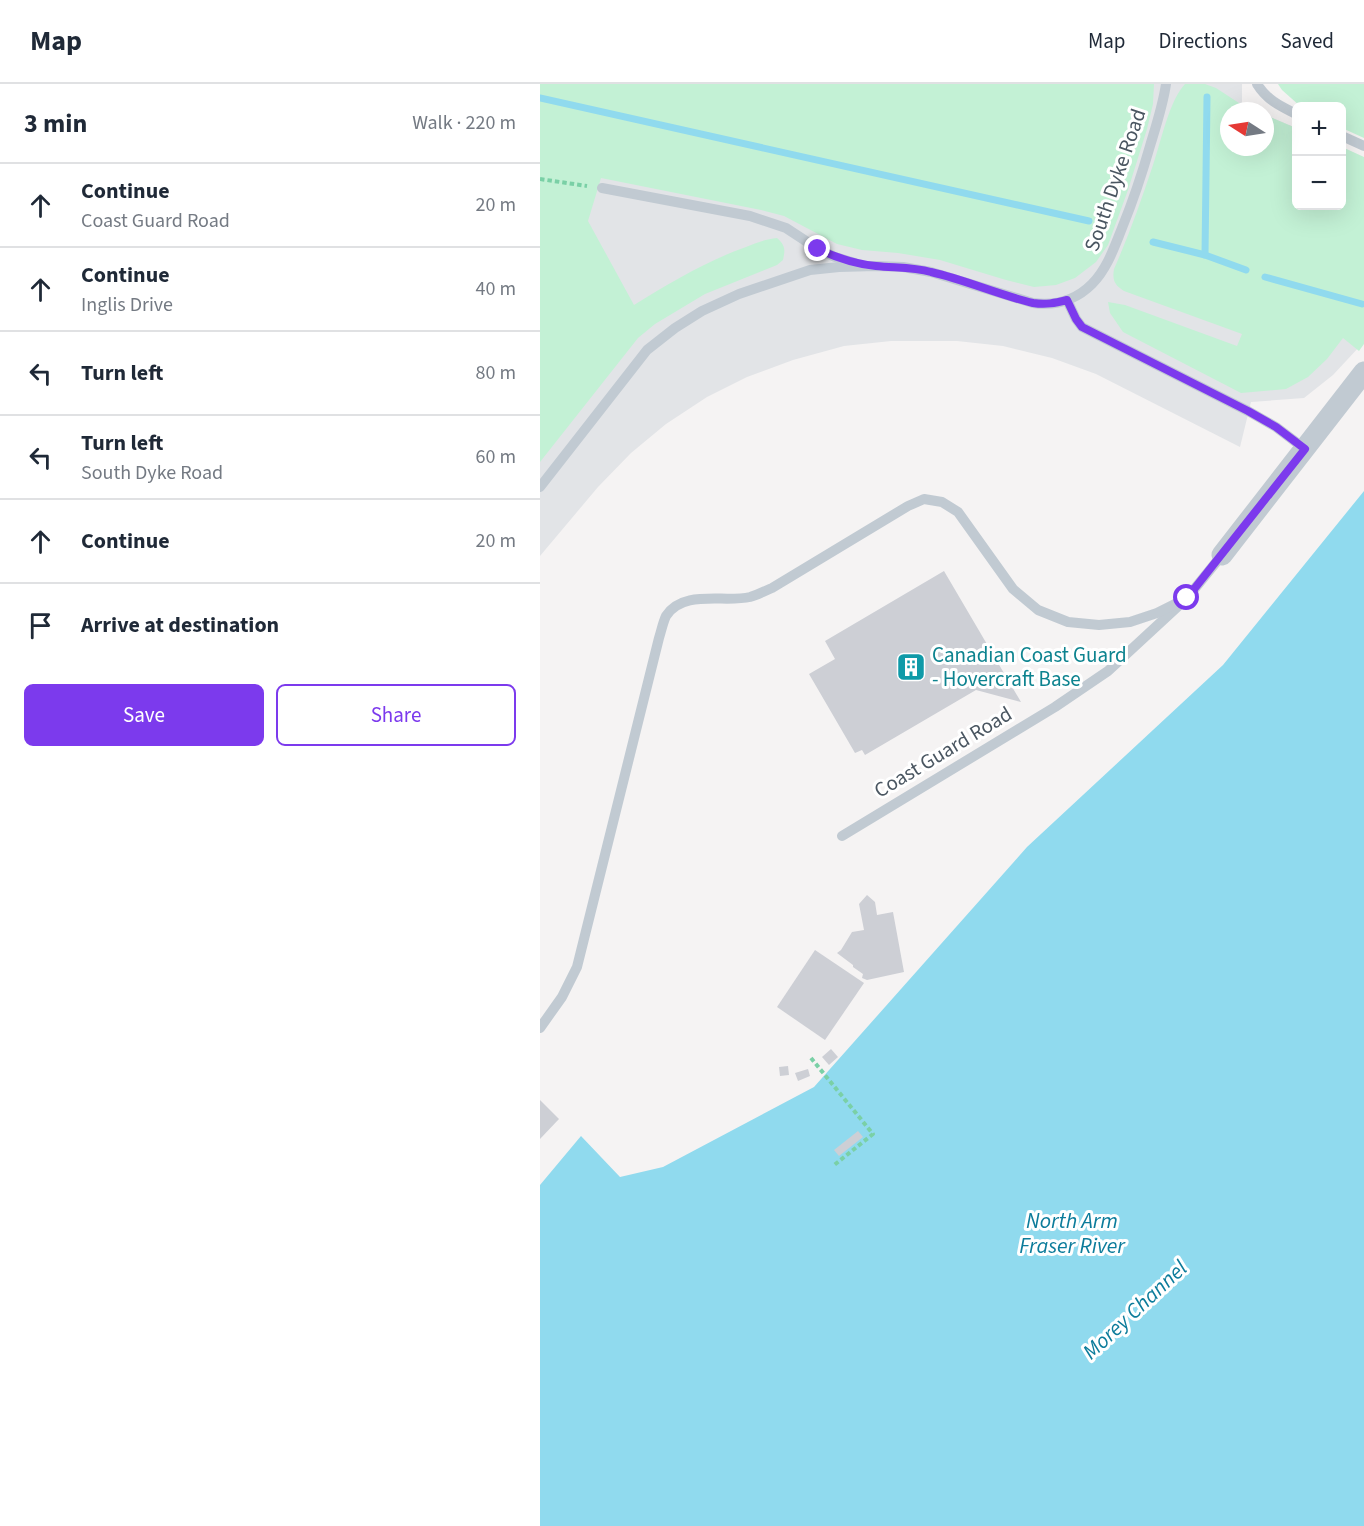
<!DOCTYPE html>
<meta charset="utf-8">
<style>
:root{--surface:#fff;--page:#f2f2f3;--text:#1f2937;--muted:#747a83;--line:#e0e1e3;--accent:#7c3aed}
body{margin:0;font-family:"Source Sans 3",sans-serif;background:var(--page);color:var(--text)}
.controls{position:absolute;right:18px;top:18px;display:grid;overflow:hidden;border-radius:9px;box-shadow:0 6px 24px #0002}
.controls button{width:54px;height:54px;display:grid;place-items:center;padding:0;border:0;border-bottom:2px solid var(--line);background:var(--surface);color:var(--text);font:30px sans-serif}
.compass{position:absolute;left:680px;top:18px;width:54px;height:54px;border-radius:50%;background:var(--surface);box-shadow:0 6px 24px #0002;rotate:282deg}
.stop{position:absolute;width:18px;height:18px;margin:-14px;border:4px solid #7c3aed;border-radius:50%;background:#fff}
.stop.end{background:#7c3aed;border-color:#fff;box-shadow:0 2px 6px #0008}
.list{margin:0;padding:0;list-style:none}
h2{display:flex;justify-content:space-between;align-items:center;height:78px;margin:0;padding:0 24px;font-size:26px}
h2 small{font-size:20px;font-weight:400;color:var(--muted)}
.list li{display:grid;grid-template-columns:39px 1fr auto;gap:18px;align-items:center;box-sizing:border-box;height:84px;padding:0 24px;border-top:2px solid var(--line)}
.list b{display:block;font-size:22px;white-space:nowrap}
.list p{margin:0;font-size:20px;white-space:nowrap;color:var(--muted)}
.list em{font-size:20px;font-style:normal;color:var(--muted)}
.actions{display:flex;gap:12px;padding:18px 24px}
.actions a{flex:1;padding:14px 0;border:2px solid var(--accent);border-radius:9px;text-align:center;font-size:21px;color:var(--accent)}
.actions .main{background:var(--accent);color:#fff}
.icon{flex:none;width:33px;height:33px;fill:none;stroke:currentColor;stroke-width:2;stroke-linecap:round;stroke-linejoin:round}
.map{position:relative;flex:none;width:824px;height:1442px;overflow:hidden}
header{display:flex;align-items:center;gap:36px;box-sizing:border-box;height:84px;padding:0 30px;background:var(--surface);border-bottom:2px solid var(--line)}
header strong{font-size:28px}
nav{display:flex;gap:33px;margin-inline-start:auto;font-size:21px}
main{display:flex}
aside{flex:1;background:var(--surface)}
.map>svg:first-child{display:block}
.airport{fill:#e2e4e7}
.green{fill:#c3f1d5}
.water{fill:#90daee}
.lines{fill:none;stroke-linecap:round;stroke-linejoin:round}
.stream{stroke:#90daee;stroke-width:7}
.building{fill:#cdcfd5}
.path{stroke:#7ad0a6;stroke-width:4;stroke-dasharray:4.5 3;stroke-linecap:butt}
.service{stroke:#c1cad2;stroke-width:10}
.minor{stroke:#c1cad2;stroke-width:21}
.route{stroke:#7c3aed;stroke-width:8}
.labels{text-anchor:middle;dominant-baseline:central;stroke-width:6;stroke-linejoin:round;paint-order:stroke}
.street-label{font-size:21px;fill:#4a5661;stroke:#fff}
.culture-label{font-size:21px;fill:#0d838f;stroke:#fff;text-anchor:start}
.water-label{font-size:22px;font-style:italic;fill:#0c7c9b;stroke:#fff}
</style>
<header>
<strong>Map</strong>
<nav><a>Map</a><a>Directions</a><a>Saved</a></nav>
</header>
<main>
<aside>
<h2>3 min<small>Walk · 220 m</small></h2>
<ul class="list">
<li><svg class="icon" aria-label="ahead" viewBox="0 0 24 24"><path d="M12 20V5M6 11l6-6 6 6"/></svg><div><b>Continue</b><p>Coast Guard Road</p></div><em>20 m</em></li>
<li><svg class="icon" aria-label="ahead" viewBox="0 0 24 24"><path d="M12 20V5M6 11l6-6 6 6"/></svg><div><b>Continue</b><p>Inglis Drive</p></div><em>40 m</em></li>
<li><svg class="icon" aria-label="left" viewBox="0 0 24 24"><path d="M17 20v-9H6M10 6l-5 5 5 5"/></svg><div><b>Turn left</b></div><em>80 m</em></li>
<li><svg class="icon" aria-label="left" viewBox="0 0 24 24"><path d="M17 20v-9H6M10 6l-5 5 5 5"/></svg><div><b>Turn left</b><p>South Dyke Road</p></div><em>60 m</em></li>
<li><svg class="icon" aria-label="ahead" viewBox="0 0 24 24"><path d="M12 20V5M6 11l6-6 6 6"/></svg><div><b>Continue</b></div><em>20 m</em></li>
<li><svg class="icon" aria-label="arrive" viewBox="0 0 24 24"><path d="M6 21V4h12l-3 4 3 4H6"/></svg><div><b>Arrive at destination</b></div></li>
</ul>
<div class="actions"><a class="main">Save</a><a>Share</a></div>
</aside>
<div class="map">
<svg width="824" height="1442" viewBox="0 0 824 1442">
<rect width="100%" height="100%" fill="#f5f3f3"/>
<polygon class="airport" points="0,0 702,0 702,21 716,27 689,27 689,63 725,63 725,31 756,44 756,122 802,122 802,63 824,74 820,262 793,291 764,314 711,318 700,363 556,290 512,274 463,262 417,257 351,257 304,262 253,276 207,293 167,313 126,340 91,369 58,403 0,472"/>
<g class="green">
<path d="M0,0H614L613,20L607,45L588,106L568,161L556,178L535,194L516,201L494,203L466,196L400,176L358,169L322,166L297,160L244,132L221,126L61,94L48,137L94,221C130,199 166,177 206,163C216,159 226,155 237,154C246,162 245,166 243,176L237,181L165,210L115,240L98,254L0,378Z"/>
<path d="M645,0H665L676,4L702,21L716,27H689V63H725V31L756,44V122H802V63L824,73V260L819,267L803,254L787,275L768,293L746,305L701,309L583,248L570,229L568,218L585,221L697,262L702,250L584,207C575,201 572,197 574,185C589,151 601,117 613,81C621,58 629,17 645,0Z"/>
<polygon points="738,0 824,0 824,54 802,44 802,22 760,22 742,6"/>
</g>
<polygon class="water" points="824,407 824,1442 0,1442 0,1101 41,1052 80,1093 123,1083 274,1003 487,763 683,581"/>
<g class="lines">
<g class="stream">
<polyline points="0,14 549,137"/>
<polyline points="613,158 665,171 706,186"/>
<polyline points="665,171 667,13"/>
<polyline points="725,193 822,220"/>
</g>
</g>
<g class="building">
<polygon points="404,487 481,618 436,606 325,671 322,666 315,669 269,590 295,575 285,557"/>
<polygon points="327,811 335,818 337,831 353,828 364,888 327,896 322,894 323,890 313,883 313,881 297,869 301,866 312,848 324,846 319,820"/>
<polygon points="275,866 324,899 285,956 237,923"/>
<polygon points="291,965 298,973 289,981 282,973"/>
<polygon points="248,982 249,991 240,992 239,983"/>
<polygon points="268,985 270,992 258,997 255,989"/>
<polygon points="0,1016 19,1035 0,1055"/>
<polygon points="318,1047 323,1053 299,1072 294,1066"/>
</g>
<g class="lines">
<g class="path">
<polyline points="0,95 47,102"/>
<polyline points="271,974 333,1050 293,1082"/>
</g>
<g class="service">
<path d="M717,0C727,16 740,22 756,30"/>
<polyline points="802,52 824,62"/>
<polyline points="62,104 210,132 246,144 278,165 295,173 315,179"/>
<polyline points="527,216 536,235 542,243 708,327 736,343 765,365"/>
<path d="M0,403L107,266L135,244L162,227L199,210L270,186L299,183L336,182L363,183L391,188L493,219C515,222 536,216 552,200C567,185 574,164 582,144C593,117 602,90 610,62C616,42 623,21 626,0"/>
<polyline points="302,752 515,623 568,587 647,514 682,471"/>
<path d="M0,944L22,913L37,883L119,554C121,548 123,538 126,532C143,505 184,519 210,513C217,511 225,507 232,504L368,422L384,415L402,418L418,428L473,505L498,526L528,538L559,541L590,538L617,529L647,514"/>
</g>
<polyline class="minor" points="682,471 824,288"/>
</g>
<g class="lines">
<path class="route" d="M278,165C297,174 315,180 336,182C355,184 373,183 391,188C426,196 459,211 493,219C506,221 515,219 527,216L536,235L542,243L708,327L736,343L765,365L647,514"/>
</g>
<defs>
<g id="building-square" transform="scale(1.5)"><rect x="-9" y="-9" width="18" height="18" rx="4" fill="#0f9aa8" stroke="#fff"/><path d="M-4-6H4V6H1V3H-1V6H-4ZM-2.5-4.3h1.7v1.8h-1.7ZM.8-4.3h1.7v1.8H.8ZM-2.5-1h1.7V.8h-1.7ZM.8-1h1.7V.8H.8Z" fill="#fff"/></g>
</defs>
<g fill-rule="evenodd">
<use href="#building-square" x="371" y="583"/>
</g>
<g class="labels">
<g class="street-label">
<text transform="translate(575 96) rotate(-71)">South Dyke Road</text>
<text transform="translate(403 668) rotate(-31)">Coast Guard Road</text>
</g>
<g class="culture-label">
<text x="392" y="571">Canadian Coast Guard<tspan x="392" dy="24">- Hovercraft Base</tspan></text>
</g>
<g class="water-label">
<text x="532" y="1137">North Arm<tspan x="532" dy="25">Fraser River</tspan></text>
<text transform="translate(595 1226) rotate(-43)">Morey Channel</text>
</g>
</g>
</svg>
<div class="controls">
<button>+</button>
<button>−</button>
</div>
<svg class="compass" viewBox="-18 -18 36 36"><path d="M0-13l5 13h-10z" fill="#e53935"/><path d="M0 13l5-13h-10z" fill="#747a83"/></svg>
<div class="stop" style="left:647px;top:514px"></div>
<div class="stop end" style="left:278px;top:165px"></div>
</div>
</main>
